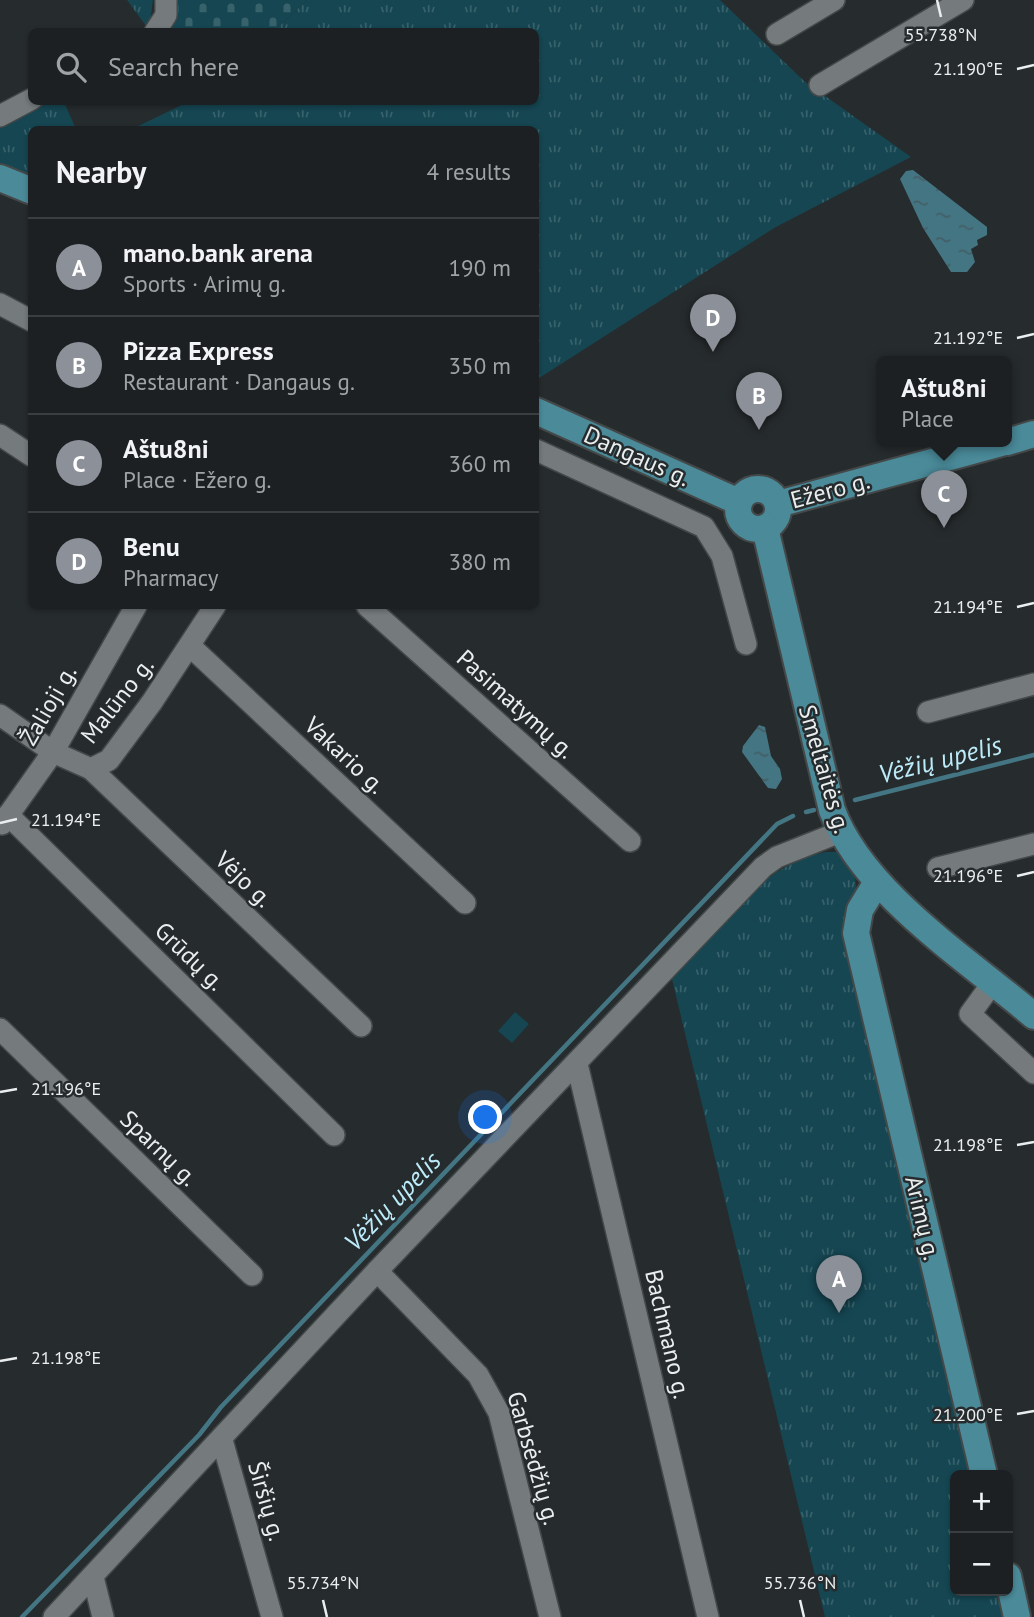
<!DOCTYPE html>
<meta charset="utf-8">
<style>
:root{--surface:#1c2022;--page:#25282a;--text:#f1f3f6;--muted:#a0a3a5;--line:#3a3e40;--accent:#8c9099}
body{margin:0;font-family:"PT Sans",sans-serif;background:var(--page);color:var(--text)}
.controls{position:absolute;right:21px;bottom:21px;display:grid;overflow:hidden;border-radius:10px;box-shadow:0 2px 5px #0004}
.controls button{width:63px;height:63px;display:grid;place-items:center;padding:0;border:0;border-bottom:2px solid var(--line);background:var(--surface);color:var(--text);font:35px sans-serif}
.you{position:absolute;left:486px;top:1118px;width:24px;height:24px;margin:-18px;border:5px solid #fff;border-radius:50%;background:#1a73e8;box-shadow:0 0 0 10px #1a73e833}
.badge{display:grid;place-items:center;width:46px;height:46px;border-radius:50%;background:var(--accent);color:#fff;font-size:23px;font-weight:700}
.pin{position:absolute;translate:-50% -58px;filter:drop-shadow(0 2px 4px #0008)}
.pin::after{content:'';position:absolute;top:37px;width:24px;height:21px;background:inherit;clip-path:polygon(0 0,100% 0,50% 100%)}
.popup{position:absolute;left:876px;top:356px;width:136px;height:91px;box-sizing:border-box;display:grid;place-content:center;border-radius:10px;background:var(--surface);filter:drop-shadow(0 2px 5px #0005);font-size:23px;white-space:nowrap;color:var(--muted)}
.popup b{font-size:26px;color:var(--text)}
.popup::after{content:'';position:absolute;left:50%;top:100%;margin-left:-14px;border:14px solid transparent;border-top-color:var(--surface)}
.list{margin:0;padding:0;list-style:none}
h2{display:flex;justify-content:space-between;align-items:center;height:91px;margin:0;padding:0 28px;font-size:30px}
h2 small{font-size:23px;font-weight:400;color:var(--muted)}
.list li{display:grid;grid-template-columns:46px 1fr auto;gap:21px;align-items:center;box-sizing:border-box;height:98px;padding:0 28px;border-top:2px solid var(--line)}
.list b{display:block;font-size:26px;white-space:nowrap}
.list p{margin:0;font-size:23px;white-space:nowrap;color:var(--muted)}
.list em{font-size:23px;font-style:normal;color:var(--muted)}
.icon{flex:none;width:38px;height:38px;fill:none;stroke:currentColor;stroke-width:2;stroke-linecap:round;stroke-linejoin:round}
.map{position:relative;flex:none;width:1034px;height:1617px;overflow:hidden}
.search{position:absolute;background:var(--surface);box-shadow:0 2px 5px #0004;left:28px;top:28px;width:511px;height:77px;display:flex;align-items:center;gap:18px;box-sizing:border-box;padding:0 24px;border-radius:10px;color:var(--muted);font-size:26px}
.panel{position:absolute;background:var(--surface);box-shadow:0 2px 5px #0004;left:28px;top:126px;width:511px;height:483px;border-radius:10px}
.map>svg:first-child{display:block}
.grass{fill:url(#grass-tufts)}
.cemetery{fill:url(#cemetery-stones)}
.pitch{fill:#154652}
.water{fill:url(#water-ripples)}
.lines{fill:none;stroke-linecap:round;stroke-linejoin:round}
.stream{stroke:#437583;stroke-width:4.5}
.minor-casing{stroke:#444849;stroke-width:24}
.major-casing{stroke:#444849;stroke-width:30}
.minor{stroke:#757b7d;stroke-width:21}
.major{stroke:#4a8a99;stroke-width:26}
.ticks{fill:none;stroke:#ebeeef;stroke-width:2.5}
.labels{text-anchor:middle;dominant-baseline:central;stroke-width:5;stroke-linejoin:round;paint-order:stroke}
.street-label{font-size:24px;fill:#ebeeef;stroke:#262b2d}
.water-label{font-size:26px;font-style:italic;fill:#bcecfa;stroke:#262b2d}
.ticks-label{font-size:18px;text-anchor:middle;fill:#ebeeef;stroke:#262b2d;stroke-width:5;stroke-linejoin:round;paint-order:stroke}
</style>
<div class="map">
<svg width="1034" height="1617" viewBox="0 0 1034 1617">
<defs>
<pattern id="grass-tufts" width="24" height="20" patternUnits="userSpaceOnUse" patternTransform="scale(1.75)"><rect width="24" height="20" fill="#154652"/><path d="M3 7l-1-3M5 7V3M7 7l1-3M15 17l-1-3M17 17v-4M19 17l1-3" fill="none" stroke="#37616b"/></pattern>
<pattern id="cemetery-stones" width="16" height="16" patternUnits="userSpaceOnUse" patternTransform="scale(1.75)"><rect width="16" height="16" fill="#154652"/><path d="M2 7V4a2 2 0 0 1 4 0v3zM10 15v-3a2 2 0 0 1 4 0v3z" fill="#37616b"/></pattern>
<pattern id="water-ripples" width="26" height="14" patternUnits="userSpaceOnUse" patternTransform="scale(1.75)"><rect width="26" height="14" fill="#437583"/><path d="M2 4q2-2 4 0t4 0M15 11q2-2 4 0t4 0" fill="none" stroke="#445e66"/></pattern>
</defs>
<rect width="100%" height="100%" fill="#262b2d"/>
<g class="grass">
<polygon points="127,0 153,0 149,30"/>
<polygon points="307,0 720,0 804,81 911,157 774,228 536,380 536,130 130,130 188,102 536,102 536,32 274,31"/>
<polygon points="40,102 64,102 76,129 32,130 31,177 0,163 0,122"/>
<path d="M825,852H839C851,866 857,874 856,894L976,1475H955V1591H1003L1009,1617H825L671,975C716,929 759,866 825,852Z"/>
</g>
<polygon class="cemetery" points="173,0 307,0 274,31 172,32"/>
<polygon class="pitch" points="515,1012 529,1024 512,1043 498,1031"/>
<g class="water">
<polygon points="913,170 987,227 987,235 977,240 978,245 971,249 975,262 967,272 951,272 923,228 900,179 906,171"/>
<polygon points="759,725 765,727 771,756 780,769 782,779 776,789 768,788 742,752 743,746"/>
</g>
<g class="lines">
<g class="stream">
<polyline points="855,800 1034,755"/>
<polyline points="806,812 814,810"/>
<polyline points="22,1617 199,1435 221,1407 777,824 793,816"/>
</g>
<g class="minor-casing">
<g id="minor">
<polyline points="155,32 166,15 166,0"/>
<polyline points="777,34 834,0"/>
<polyline points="820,85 963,0"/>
<polyline points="0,116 32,99"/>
<polyline points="0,304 32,321"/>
<polyline points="0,435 32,456"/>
<polyline points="536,450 704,527 722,556 746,644"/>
<polyline points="367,606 630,841"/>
<polyline points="190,646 465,903"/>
<polyline points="928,712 1034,684"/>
<polyline points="0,715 53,752 91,769 109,760 152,702 215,606"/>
<polyline points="91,769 361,1026"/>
<polyline points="8,815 334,1135"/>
<polyline points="2,824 53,752 136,606"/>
<polyline points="938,868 1034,844"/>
<polyline points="994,981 970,1014 1034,1073"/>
<polyline points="0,1029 252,1275"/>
<polyline points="577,1064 708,1617"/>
<polyline points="377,1271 478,1375 499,1413 550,1617"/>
<polyline points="222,1440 272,1617"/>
<polyline points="93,1577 103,1617"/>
<polyline points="54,1617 377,1271 763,867 777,857 840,832"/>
</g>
</g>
<g class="major-casing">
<g id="major">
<polyline points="0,178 32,191"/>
<polyline points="536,411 739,502"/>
<polyline points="1007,442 1034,434"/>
<circle cx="758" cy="509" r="20"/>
<polyline points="778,504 1005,442"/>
<path d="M765,528L832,810C862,892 967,959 1034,1016"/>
<polyline points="877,882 860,910 856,933 984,1475"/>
<polyline points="1008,1576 1017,1617"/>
</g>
</g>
<use href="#minor" class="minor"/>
<use href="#major" class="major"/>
</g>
<path class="ticks" d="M937,0L941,17M1017,69L1034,65M1017,338L1034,334M1017,607L1034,603M0,823L17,819M1017,876L1034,872M0,1092L17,1089M1017,1145L1034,1142M0,1361L17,1358M1017,1414L1034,1411M323,1600L327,1617M800,1600L804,1617"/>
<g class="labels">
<g class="street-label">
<text transform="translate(637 456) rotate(24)">Dangaus g.</text>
<text transform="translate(830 490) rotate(-15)">Ežero g.</text>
<text transform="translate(117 700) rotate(-52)">Malūno g.</text>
<text transform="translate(516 704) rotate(42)">Pasimatymų g.</text>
<text transform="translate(48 705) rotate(-60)">Žalioji g.</text>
<text transform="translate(345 755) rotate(43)">Vakario g.</text>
<text transform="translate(825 769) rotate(74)">Smeltaitės g.</text>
<text transform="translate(244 879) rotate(44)">Vėjo g.</text>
<text transform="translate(190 956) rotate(44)">Grūdų g.</text>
<text transform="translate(159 1148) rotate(44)">Sparnų g.</text>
<text transform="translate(923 1218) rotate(77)">Arimų g.</text>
<text transform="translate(668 1334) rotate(77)">Bachmano g.</text>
<text transform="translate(534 1458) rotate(74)">Garbsėdžių g.</text>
<text transform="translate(267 1501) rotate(74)">Širšių g.</text>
</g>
<g class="water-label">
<text transform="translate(940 759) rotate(-14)">Vėžių upelis</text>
<text transform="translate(392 1201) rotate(-46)">Vėžių upelis</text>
</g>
</g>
<g class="ticks-label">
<text x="941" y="41">55.738°N</text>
<text x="968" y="75">21.190°E</text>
<text x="968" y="344">21.192°E</text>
<text x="968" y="613">21.194°E</text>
<text x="66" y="826">21.194°E</text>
<text x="968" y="882">21.196°E</text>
<text x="66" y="1095">21.196°E</text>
<text x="968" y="1151">21.198°E</text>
<text x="66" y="1364">21.198°E</text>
<text x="968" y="1421">21.200°E</text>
<text x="323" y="1589">55.734°N</text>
<text x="800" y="1589">55.736°N</text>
</g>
</svg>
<div class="controls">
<button>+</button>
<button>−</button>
</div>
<div class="you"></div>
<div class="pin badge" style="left:839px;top:1313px">A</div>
<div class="pin badge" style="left:759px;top:430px">B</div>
<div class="pin badge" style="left:944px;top:528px">C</div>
<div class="popup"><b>Aštu8ni</b>Place</div>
<div class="pin badge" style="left:713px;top:352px">D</div>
<div class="search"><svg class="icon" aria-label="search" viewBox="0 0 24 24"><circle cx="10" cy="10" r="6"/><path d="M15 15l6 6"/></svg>Search here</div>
<section class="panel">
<h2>Nearby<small>4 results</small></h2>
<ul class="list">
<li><span class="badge">A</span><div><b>mano.bank arena</b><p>Sports · Arimų g.</p></div><em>190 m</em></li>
<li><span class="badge">B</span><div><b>Pizza Express</b><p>Restaurant · Dangaus g.</p></div><em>350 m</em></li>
<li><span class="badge">C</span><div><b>Aštu8ni</b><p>Place · Ežero g.</p></div><em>360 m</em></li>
<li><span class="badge">D</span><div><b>Benu</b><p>Pharmacy</p></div><em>380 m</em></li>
</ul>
</section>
</div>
